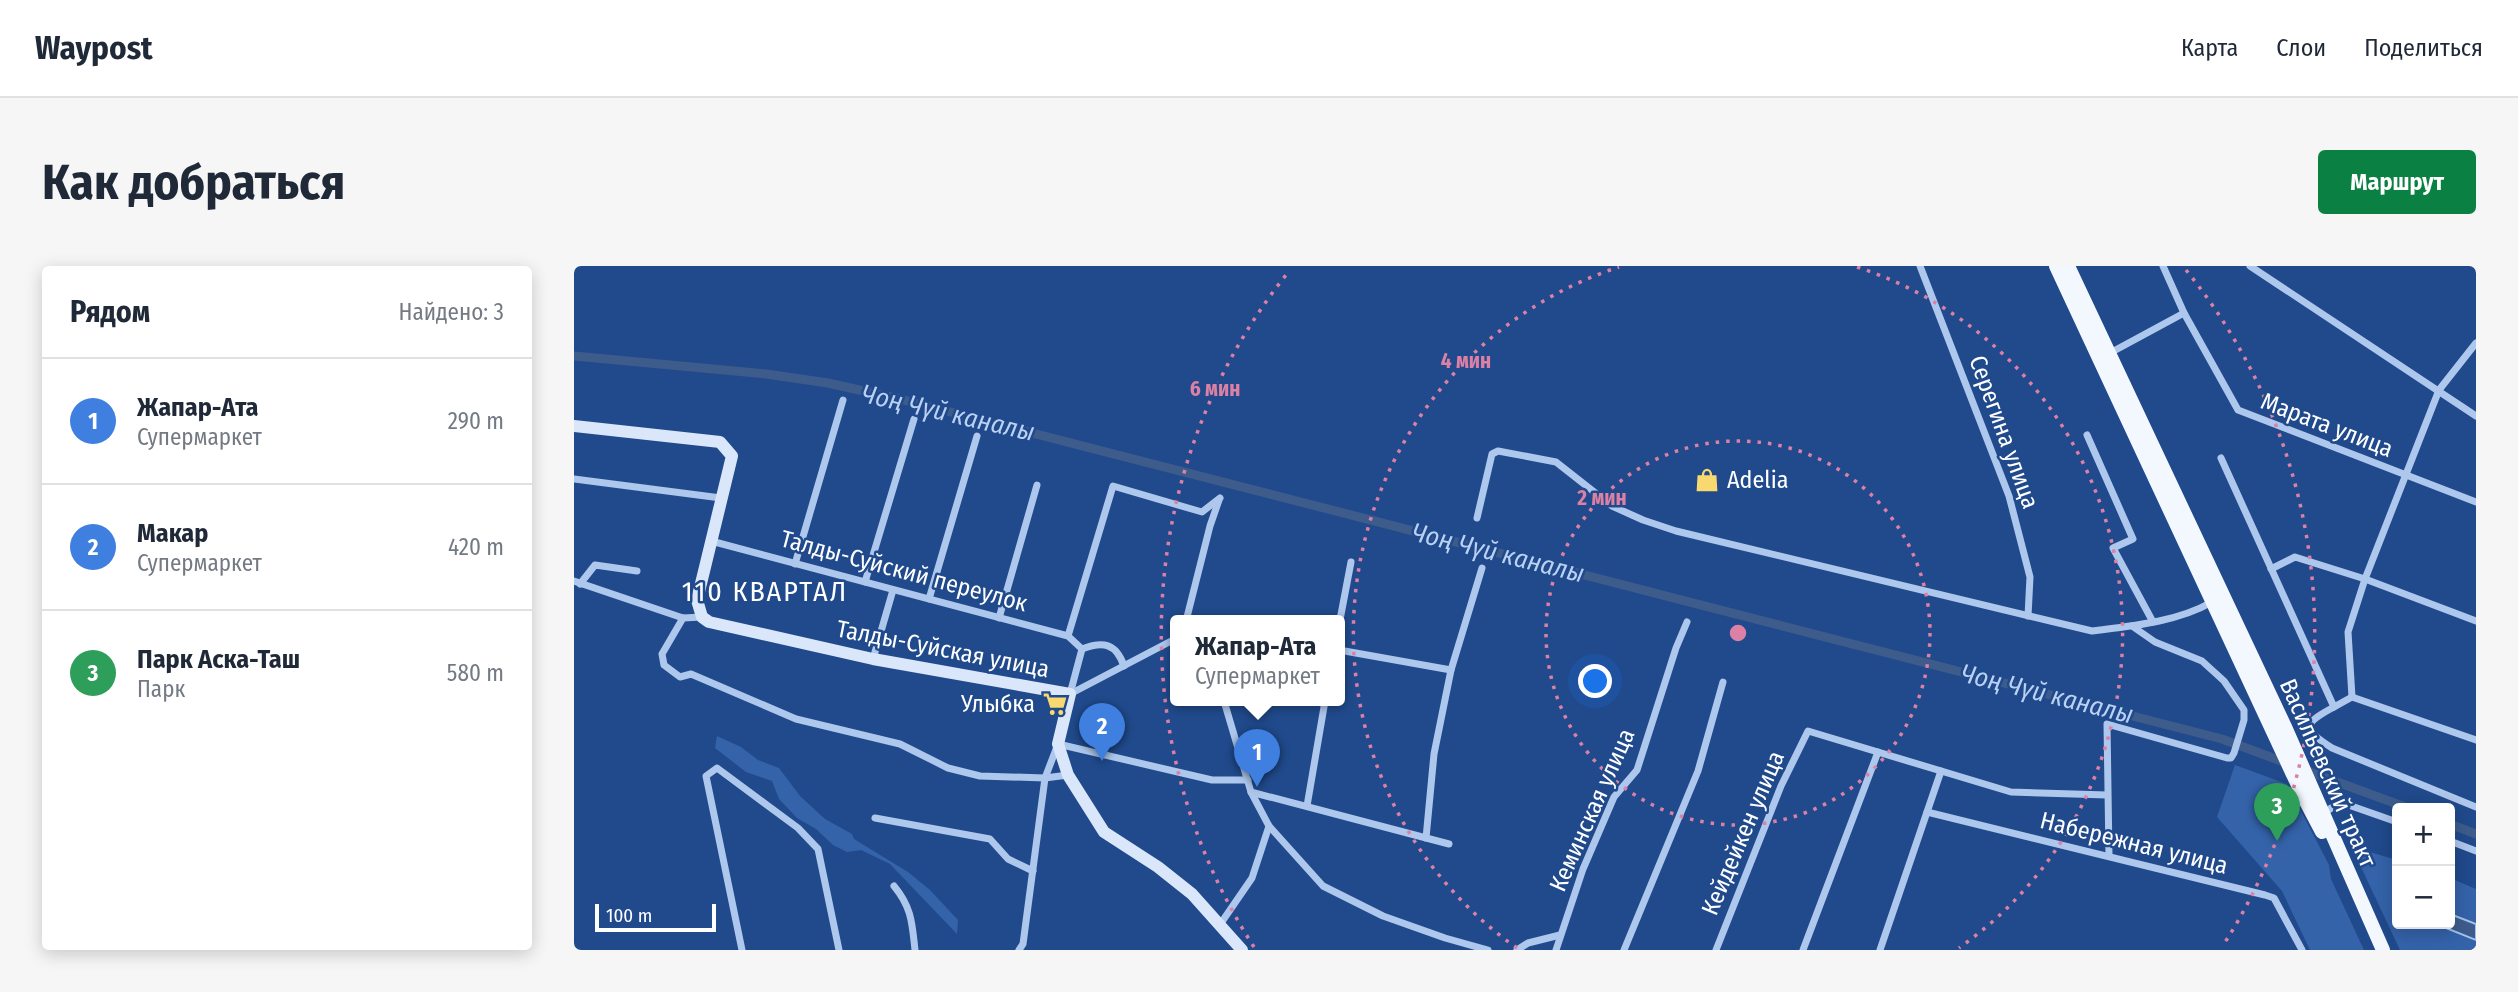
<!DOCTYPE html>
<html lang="ru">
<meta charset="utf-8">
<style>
:root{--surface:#fff;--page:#f6f6f7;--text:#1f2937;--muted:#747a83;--line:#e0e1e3;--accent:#0b8043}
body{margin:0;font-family:"Fira Sans Condensed",sans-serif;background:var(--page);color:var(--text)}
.controls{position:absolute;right:21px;bottom:21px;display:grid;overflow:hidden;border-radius:7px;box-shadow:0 4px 18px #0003}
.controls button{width:63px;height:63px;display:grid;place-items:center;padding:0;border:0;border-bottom:2px solid var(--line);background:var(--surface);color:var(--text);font:35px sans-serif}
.scale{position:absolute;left:21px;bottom:18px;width:121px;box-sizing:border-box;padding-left:7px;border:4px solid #fff;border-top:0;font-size:19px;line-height:24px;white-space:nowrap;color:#fff;-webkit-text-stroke:5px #204a8c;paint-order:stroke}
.you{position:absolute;left:1022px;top:416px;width:24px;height:24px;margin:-18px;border:5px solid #fff;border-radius:50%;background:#1a73e8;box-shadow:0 0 0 10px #1a73e833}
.badge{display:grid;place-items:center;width:46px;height:46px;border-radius:50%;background:var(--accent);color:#fff;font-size:23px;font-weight:700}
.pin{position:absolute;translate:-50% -58px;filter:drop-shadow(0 2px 4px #0008)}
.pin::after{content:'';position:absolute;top:37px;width:24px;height:21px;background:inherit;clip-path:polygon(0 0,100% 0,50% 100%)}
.popup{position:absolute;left:596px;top:349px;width:175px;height:91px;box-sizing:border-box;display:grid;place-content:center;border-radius:7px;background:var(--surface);filter:drop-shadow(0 2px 5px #0005);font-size:23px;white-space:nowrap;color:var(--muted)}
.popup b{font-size:26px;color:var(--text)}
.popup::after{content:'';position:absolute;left:50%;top:100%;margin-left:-14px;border:14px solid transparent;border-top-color:var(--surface)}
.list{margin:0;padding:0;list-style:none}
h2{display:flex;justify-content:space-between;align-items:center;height:91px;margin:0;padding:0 28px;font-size:30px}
h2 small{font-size:23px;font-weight:400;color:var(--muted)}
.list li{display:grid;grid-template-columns:46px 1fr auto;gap:21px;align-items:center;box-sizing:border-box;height:126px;padding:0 28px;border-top:2px solid var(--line)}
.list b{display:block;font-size:26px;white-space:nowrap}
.list p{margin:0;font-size:23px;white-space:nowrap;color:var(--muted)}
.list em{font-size:23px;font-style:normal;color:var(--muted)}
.map{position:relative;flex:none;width:1902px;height:684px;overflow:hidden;border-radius:7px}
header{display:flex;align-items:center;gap:42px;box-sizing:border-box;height:98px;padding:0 35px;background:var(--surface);border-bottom:2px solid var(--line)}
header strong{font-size:33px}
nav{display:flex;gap:38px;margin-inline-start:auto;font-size:24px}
.intro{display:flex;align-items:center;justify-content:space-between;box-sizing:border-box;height:168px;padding:0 42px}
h1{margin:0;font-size:49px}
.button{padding:18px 32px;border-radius:7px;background:var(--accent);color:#fff;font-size:24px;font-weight:700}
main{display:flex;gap:42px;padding:0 42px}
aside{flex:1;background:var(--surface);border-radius:7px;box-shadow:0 4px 18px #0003}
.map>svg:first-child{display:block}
.green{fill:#3463aa}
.water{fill:#3d5c8c;stroke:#a2c1ed;stroke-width:2}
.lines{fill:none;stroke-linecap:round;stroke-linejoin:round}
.canal{stroke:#3d5c8c;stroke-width:9}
.street{stroke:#aec7ec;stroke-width:7}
.secondary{stroke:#dae6f9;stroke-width:12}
.primary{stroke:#f3f7fe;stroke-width:14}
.ring{fill:none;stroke:#dd80a5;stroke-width:3.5;stroke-dasharray:3.5 7}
.labels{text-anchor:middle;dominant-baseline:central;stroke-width:5;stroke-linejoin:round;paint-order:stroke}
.street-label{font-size:24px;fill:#fff;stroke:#204a8c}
.poi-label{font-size:24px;fill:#fff;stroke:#204a8c;text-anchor:start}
.water-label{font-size:26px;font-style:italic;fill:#bad1f3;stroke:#204a8c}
.quarter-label{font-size:28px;letter-spacing:2px;fill:#fff;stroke:#204a8c}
.centre{fill:#dd80a5;stroke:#204a8c;stroke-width:3.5}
.ring-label{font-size:21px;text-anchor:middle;font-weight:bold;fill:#dd80a5;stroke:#204a8c;stroke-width:5;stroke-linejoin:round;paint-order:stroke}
</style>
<header>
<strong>Waypost</strong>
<nav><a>Карта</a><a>Слои</a><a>Поделиться</a></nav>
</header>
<div class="intro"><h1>Как добраться</h1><a class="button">Маршрут</a></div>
<main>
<aside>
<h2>Рядом<small>Найдено: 3</small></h2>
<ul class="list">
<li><span class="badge" style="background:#3f7fe0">1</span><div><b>Жапар-Ата</b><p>Супермаркет</p></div><em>290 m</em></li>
<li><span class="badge" style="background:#3f7fe0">2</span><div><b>Макар</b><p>Супермаркет</p></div><em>420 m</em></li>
<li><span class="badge" style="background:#2e9e5b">3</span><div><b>Парк Аска-Таш</b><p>Парк</p></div><em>580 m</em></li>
</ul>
</aside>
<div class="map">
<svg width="1902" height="684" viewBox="0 0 1902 684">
<rect width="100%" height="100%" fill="#204a8c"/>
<g class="green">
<polygon points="143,470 167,481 184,494 205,502 226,530 251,553 278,568 280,573 334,606 356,624 384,654 383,668 316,598 287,584 273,586 259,579 242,563 223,552 205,533 198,515 172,506 141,482"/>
<polygon points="1661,499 1713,518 1755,599 1757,613 1790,684 1736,684 1708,625 1643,551"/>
<polygon points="1789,584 1823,594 1823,658 1876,658 1876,612 1902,623 1902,684 1826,684 1786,599"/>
</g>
<g class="water">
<circle cx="1698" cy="546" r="11"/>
<polygon points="1876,648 1902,658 1902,674 1862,658 1876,658"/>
</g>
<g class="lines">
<g class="canal">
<polyline points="0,90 192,108 254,117 330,134 1648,473 1715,498"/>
<polyline points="1728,503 1834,542"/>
<polyline points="1876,558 1902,568"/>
</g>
<g class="street">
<polyline points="1346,0 1435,230 1456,311 1454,350"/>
<polyline points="1589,0 1610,47 1664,144 1902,236"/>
<polyline points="1676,0 1902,150"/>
<polyline points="1536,87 1610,47"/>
<polyline points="1513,169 1559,273 1539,282 1579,356"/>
<polyline points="1647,192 1760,441 1778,431"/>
<polyline points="0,213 147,232"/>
<path d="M903,252L918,188L924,185L982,196L1038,240L1069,254L1102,265L1518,365C1558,360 1603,356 1638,336"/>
<polyline points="137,275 494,370 508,383"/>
<polyline points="221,298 269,134"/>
<polyline points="1697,303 1721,291 1791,313 1902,355"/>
<polyline points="0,315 109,352 128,351"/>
<polyline points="291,316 340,153"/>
<polyline points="6,318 21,299 63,305"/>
<polyline points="355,333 403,170"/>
<polyline points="109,352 88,388 90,399 106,411 117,408 222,453 326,478 374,502 406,510 471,512 494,509"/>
<polyline points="425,352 463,219"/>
<polyline points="612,355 636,260 645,234"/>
<polyline points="765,359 777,296"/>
<polyline points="494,370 539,220 628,246 646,232"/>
<path d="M508,383C529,375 542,377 550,400"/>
<polyline points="765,384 877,404"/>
<polyline points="299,393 319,324"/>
<polyline points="496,428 601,373"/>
<polyline points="496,428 508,383"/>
<polyline points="1778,431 1774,366 1791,313 1865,124 1902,77"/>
<polyline points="1778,431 1902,474"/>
<polyline points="650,435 677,526 695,560 749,620 809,650 871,672 914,684"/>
<path d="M1760,441C1728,458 1728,463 1758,482L1902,541"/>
<polyline points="677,526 875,578"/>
<polyline points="733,540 751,435"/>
<polyline points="1353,546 1691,629 1700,632 1728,684"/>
<polyline points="1750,547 1766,536 1823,556"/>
<polyline points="301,552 416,573 434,593 459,605"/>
<polyline points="852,572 860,488 877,404 908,302"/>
<polyline points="1876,575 1902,585"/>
<polyline points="1535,590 1533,458 1653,492 1657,492 1660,487 1670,454 1670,444 1650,415 1628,395 1581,376 1558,360"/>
<path d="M320,620C338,642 338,657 341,684"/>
<polyline points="645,660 678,612 695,560"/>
<polyline points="168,684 132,510 143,502 224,562 244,583 265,684"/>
<polyline points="445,684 449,678 471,512 484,478 638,514 674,514"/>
<polyline points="943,684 954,677 986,669"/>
<polyline points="982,684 1009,603 1040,531 1063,504 1102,382 1113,356"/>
<polyline points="1050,684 1124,505 1149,416"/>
<polyline points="1142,684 1207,520 1234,465 1437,526 1533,529"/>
<polyline points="1229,684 1304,486"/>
<polyline points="1306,684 1367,505"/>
</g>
<polyline class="secondary" points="0,160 146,176 158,190 123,334 128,351 135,356 299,393 496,428 484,478 494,509 530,566 584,601 618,628 668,684"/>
<g class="primary">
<polyline points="1482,0 1729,530 1748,566"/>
<polyline points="1494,0 1712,463 1809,684"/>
</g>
</g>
<g class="ring">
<circle cx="1164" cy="367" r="192"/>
<path d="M943 682A385 385 0 0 1 1045 1M1283 1A385 385 0 0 1 1385 682"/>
<path d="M680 681A577 577 0 0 1 716 4M1612 4A577 577 0 0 1 1648 681"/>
</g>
<defs>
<g id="shop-bare" transform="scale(1.89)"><path d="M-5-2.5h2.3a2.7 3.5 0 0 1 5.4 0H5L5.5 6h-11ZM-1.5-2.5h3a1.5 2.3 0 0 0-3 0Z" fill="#f9d86f" stroke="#204a8c" stroke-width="2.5" paint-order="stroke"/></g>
<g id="supermarket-bare" transform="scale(1.89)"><path d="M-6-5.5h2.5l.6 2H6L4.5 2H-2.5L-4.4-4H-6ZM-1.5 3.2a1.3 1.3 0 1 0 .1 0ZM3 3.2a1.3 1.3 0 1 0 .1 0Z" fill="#f9d86f" stroke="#204a8c" stroke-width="2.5" paint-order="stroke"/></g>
</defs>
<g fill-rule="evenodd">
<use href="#shop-bare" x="1133" y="214"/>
<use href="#supermarket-bare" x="481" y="438"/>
</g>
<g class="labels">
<g class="street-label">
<text transform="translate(1753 159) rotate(21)">Марата улица</text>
<text transform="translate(1430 166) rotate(70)">Серегина улица</text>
<text transform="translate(330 305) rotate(15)">Талды-Суйский переулок</text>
<text transform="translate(369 383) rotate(11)">Талды-Суйская улица</text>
<text transform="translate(1754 507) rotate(66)">Васильевский тракт</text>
<text transform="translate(1018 544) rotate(-66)">Кеминская улица</text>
<text transform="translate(1169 567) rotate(-67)">Кейдейкен улица</text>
<text transform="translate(1560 577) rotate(14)">Набережная улица</text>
</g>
<g class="poi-label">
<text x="1153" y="214">Adelia</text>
<text x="461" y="438" text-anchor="end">Улыбка</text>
</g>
<g class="water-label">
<text transform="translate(374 147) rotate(13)">Чоң Чүй каналы</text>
<text transform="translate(924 287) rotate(14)">Чоң Чүй каналы</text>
<text transform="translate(1473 428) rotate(14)">Чоң Чүй каналы</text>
</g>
<g class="quarter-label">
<text x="191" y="325">110 КВАРТАЛ</text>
</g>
</g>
<circle cx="1164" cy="367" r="10" class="centre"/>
<g class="ring-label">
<text x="892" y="102">4 мин</text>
<text x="641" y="130">6 мин</text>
<text x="1028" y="239">2 мин</text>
</g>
</svg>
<div class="controls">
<button>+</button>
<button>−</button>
</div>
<div class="scale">100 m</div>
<div class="you"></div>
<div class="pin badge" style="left:683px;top:521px;background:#3f7fe0">1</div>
<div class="popup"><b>Жапар-Ата</b>Супермаркет</div>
<div class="pin badge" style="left:528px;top:495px;background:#3f7fe0">2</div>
<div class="pin badge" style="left:1703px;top:575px;background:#2e9e5b">3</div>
</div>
</main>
